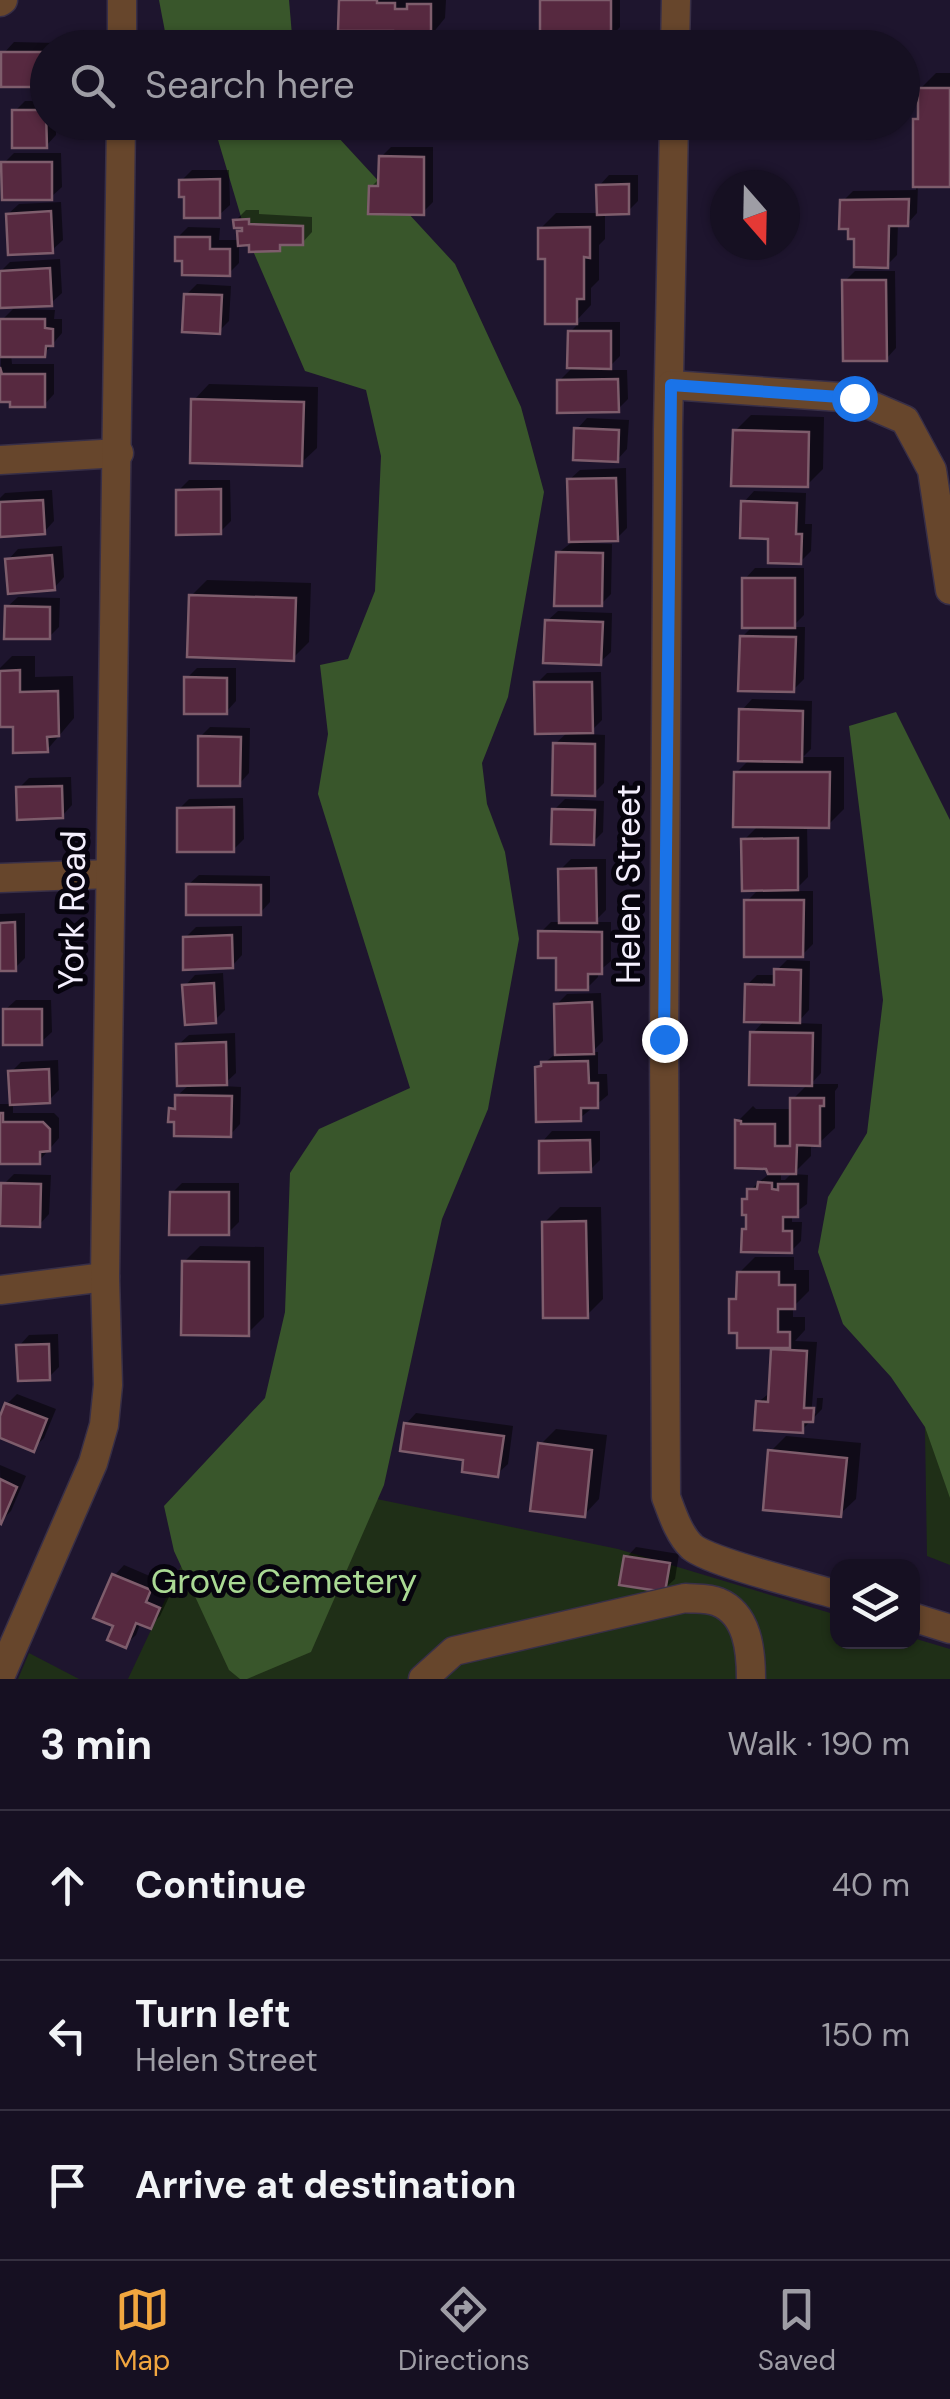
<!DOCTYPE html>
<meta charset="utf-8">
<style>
:root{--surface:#161022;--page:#1f192a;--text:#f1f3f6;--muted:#9e9da5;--line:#353040;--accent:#f1a63f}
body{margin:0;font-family:"DM Sans",sans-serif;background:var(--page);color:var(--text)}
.controls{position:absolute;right:30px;bottom:30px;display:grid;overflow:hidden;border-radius:20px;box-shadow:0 2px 8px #0004}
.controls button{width:90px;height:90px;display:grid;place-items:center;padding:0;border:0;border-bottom:2px solid var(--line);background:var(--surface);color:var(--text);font:50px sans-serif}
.compass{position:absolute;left:710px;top:170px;width:90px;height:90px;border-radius:50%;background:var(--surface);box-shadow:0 2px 8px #0004;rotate:160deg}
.stop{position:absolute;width:30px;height:30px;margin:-22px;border:8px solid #1a73e8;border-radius:50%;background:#fff}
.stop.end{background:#1a73e8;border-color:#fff;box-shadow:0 2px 10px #0008}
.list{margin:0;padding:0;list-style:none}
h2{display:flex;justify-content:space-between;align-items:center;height:130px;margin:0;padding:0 40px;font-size:42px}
h2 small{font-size:32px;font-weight:400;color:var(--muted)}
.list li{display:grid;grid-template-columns:65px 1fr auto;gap:30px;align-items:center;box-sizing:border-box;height:150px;padding:0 40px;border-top:2px solid var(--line)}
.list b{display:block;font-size:38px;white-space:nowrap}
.list p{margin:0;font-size:32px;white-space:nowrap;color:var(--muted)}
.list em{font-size:32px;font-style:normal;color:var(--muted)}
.icon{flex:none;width:55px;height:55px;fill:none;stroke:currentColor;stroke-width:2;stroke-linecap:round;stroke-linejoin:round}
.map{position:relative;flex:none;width:950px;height:1679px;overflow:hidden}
.search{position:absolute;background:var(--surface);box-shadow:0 2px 8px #0004;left:30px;right:30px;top:30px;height:110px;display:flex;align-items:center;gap:25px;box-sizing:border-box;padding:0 35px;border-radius:55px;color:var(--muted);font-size:38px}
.sheet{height:580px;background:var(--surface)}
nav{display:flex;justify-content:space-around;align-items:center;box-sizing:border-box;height:140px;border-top:2px solid var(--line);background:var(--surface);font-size:28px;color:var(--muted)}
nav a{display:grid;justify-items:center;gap:5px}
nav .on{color:var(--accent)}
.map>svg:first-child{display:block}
.green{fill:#1f2f17}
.forest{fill:#39562b}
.shadow{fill:#0007;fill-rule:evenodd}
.building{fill:#572940;stroke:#7e5d6c;stroke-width:2.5}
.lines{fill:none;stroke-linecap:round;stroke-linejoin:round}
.minor-casing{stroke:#382f47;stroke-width:31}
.minor{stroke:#67462c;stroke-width:28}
.route{stroke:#1a73e8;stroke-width:12}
.labels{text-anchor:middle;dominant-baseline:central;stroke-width:10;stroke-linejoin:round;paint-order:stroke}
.street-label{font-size:35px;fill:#f4effd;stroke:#07040e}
.park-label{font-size:35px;fill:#aad994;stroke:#07040e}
</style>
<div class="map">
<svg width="950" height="1679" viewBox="0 0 950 1679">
<rect width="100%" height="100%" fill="#1e152e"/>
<g class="green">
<polygon points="920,1111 950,1117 950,1565 927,1556"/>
<polygon points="227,1468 618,1549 837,1615 838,1642 912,1642 913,1638 950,1649 950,1679 128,1679"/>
<polygon points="29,1653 79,1679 18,1679"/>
</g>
<g class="forest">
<polygon points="159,0 289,0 293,47 172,47 166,37"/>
<polygon points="213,123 325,123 455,264 521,407 544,492 508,697 482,763 487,804 505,852 519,939 488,1109 442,1219 384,1485 311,1652 247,1679 240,1679 229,1670 174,1551 164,1506 265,1398 285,1312 290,1173 319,1129 410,1088 318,794 328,734 320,665 348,659 375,591 381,456 366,390 305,371 247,237"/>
<polygon points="896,712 950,820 950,1498 925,1427 891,1377 843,1324 818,1252 828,1197 867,1133 883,1000 849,726"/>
</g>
<g class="shadow">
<polygon points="341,0 446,0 445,18 424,44 411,44 411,48 373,48 409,47 410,33 395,29"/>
<polygon points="543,0 620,0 620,27 610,38"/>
<polygon points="14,42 56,43 56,48 48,48 45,85 4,53"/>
<polygon points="936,73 950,73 950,185 918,185 917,213 907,224 898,223 897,255 887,265 857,237 843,201 853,191 916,190 916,120 920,115 920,89"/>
<polygon points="25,101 48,101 48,122 56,122 56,135 46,146 15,111"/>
<polygon points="391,147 433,147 433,202 423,212 371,187 381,177 381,157"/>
<polygon points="14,153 61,153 62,187 51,197 4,163"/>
<polygon points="192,170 229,170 230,205 219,215 187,195 181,181"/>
<polygon points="609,175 638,175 638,201 628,211 605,212 605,239 599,245 599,280 591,288 591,305 576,321 547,257 540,229 556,213 599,213 599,186"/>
<polygon points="61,202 63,240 52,250 8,214 19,204"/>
<polygon points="246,210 259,210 259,214 312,217 312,232 302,243 285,243 279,248 239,243 239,263 229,273 177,238 188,227 220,228 219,240 240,240 240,232 247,225 236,220"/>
<polygon points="60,259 62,293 51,303 0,272 10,262"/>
<polygon points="855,271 895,271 896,348 886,359 844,282"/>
<polygon points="197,284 231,286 229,321 219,331 186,295"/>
<polygon points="13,309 55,310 54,319 62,319 62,333 44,354 11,354 12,364 54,364 54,394 44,405 0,399 2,320"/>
<polygon points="580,322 620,322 620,356 606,370 627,370 628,399 617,410 559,381 574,366 570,332"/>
<polygon points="209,384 318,387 317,448 301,463 194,400"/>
<polygon points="751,415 824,417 823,469 807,485 735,431"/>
<polygon points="587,418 629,420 627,449 617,460 577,429"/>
<polygon points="626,468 627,528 617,538 587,539 587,543 612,544 611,594 601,604 558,553 571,543 569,480 580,470"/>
<polygon points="189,480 230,480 231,521 220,532 178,491"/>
<polygon points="52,490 54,521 44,532 0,534 0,498 5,493"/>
<polygon points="754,491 806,493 805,524 812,524 811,551 800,562 771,536 744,502"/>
<polygon points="62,546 64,577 54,588 8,560 18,549"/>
<polygon points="755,568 804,568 804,615 792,627 805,627 804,679 793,690 742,637 753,626 745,579"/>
<polygon points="207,580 311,583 309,642 293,658 191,596"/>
<polygon points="18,597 60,598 59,627 49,637 7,607"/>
<polygon points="558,611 612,613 611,652 600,662 547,621"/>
<polygon points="12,656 35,656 35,677 73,676 74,718 47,750 15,725 0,725 0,668"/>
<polygon points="197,668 236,668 236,701 226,712 187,678"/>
<polygon points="601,672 602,720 588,734 605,735 604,783 594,793 555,744 569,731 537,683 547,673"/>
<polygon points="752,699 812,701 811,749 803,757 844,757 844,809 828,825 807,825 808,877 794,891 813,891 813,944 802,955 747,901 760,888 744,840 759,825 736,773 751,758 742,710"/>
<polygon points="210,727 250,728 249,773 239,784 200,737"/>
<polygon points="71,777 72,805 62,816 19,788 29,778"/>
<polygon points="243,798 244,839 233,850 179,809 189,799"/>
<polygon points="565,799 604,801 603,832 593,842 554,810"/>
<polygon points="571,859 606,859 606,910 594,922 611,922 611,961 598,972 598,977 587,988 541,932 551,922 561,922 560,870"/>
<polygon points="199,875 270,876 270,902 260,913 188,885"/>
<polygon points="25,913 25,958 15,968 0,968 0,914"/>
<polygon points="242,926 242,955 232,966 185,938 196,927"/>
<path d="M787,960L810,961L809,1010L797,1023L822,1024L821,1073L811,1084H838V1087L835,1091V1128L819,1143H811V1156L793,1174L808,1175L807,1204L792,1215V1222H802L801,1241L791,1251L744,1230L748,1226L745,1200L750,1190L770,1173L737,1122L753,1106L756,1109H792L793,1099L808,1084L753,1033L765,1020L747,985L757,975H777V970ZM781,1172H793L785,1180H781Z"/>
<polygon points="223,973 225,1010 215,1020 185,986 195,975"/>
<polygon points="601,993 603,1041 592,1052 598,1052 598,1074 607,1074 608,1095 580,1118 538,1068 558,1052 556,1005 567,994"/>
<polygon points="16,1000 51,1000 52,1032 41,1042 5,1010"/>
<polygon points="235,1033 236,1073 222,1086 241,1087 240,1124 230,1135 177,1120 171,1109 177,1103 177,1096 190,1084 178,1045 189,1035"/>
<polygon points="58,1060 59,1090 49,1100 13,1102 13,1113 54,1113 59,1118 59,1138 39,1161 0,1149 0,1104 12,1104 11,1072 21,1062"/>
<polygon points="552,1131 600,1131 600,1160 590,1170 542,1142"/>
<polygon points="14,1174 51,1175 49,1214 39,1225 4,1184"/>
<polygon points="182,1183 239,1183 239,1222 228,1233 172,1193"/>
<polygon points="560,1207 601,1207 603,1299 587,1315 544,1223"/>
<polygon points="200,1246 264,1247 264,1317 248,1333 184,1262"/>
<polygon points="755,1257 794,1257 794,1270 809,1270 809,1291 793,1307 793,1317 805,1317 805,1330 795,1341 817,1342 811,1418 816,1413 817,1398 823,1398 822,1409 802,1430 758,1402 771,1392 774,1350 778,1346 732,1300 739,1293 739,1273"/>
<polygon points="58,1334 59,1367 49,1377 19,1346 29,1335"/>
<polygon points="17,1394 56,1409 44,1438 33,1449 0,1436 0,1423 7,1404"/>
<polygon points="416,1413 513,1426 508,1464 497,1474 406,1424"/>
<polygon points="556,1429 607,1435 599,1499 584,1515 540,1445"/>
<polygon points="786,1436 861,1443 856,1499 840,1514 770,1452"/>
<polygon points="0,1465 26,1476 11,1511 1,1521"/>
<polygon points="636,1547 679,1554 675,1579 664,1589 626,1558"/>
<polygon points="124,1565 159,1580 155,1591 169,1597 160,1616 150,1626 141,1622 136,1635 125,1645 114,1576"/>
</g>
<g class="building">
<polygon points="339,0 377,0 377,3 395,3 395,9 407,9 407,4 431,4 431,37 425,37 425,46 407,46 407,36 393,36 393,31 338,31"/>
<polygon points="540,0 611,0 611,40 540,41"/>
<rect x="1" y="52" width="45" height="35"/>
<polygon points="918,88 950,88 950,187 913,187 913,119 918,119"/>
<polygon points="12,110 46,110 47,148 12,148"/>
<polygon points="189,122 225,122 225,131 189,130"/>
<polygon points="341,122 384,122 384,126 341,127"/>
<polygon points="379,156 424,157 424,215 368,214 369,186 378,186"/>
<polygon points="1,162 52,162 52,200 2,200"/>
<polygon points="220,179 220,218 184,218 184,197 179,197 179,180"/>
<polygon points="629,184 629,214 597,215 596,185"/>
<polygon points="909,199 908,226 889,226 888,268 854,267 854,239 848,239 848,229 839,229 840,200"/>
<polygon points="51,211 53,253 8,255 6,214"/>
<polygon points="249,219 249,224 303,226 303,245 280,245 280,251 249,252 249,245 238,246 237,231 242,231 242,228 234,228 233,220"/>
<polygon points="590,227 590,258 584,257 584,299 577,299 577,324 545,324 545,259 538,259 538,228"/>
<polygon points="175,237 210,237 210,249 230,249 230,276 182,275 182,261 175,261"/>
<polygon points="50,268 52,306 0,308 0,271"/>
<polygon points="842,280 886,280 887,361 843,361"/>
<polygon points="184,294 222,295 220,334 182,332"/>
<polygon points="0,319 45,319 45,328 53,329 53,346 46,346 45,357 0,357"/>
<polygon points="568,331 611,331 611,369 567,368"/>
<polygon points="0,367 2,374 45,374 45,407 10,407 10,402 0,402"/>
<polygon points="618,379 619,412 557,413 557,380"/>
<polygon points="191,399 304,402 302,466 190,463"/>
<polygon points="574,428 619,430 618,462 573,460"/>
<polygon points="733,430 809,432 808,487 731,486"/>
<polygon points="616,478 618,541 569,542 567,479"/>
<polygon points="221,489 221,534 176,535 176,490"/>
<polygon points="43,500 45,534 0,537 0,502"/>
<polygon points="741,501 797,503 796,534 802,534 801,564 768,563 768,539 740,538"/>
<polygon points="556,552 603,553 602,606 554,606"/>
<polygon points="52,555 55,590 8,594 5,559"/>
<rect x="742" y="578" width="53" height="50"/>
<polygon points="189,595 296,598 294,661 187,657"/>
<polygon points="5,606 50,607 50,639 4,639"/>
<polygon points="545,620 603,622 601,665 543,663"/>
<polygon points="740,636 796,637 794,692 738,691"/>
<polygon points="20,670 20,692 58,691 59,736 47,737 48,752 13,753 13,727 0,727 0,671"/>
<polygon points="184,677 227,678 227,714 184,714"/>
<polygon points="534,682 592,682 593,733 535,734"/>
<polygon points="739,709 803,711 802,762 738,761"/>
<polygon points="198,736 241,737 240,786 198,786"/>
<polygon points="553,743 595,744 595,796 552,795"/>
<polygon points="734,772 830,772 829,828 733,827"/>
<polygon points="62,786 63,818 17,820 16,787"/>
<polygon points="234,807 234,852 177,852 177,808"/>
<polygon points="552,809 595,810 594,845 551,844"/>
<polygon points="798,838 798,890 742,891 741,839"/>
<polygon points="596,868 597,923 559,923 558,869"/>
<polygon points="186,884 261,885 261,915 186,915"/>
<polygon points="744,900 804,900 803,957 744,957"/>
<polygon points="15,922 16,971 0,971 0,923"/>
<polygon points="538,931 602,932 602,974 588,974 588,990 556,990 556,958 538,958"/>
<polygon points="232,935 233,968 183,970 183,937"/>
<polygon points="774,969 801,970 800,1023 744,1022 745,984 774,985"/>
<polygon points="214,983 216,1023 185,1025 182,985"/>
<polygon points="592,1002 594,1054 555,1055 554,1004"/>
<rect x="3" y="1009" width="39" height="36"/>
<polygon points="750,1032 813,1033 812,1086 749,1085"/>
<polygon points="226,1042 227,1085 177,1086 176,1044"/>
<polygon points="588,1061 589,1083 598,1083 598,1108 581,1108 581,1121 536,1122 535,1067 541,1066 541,1062"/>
<polygon points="49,1069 50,1103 10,1105 8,1071"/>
<polygon points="175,1095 232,1096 231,1137 174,1136 174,1122 168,1122 169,1108 175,1109"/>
<polygon points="790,1098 824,1098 824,1106 820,1106 820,1146 797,1145 796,1174 768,1174 766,1169 735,1168 735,1120 741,1121 741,1124 775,1124 775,1146 790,1146"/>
<polygon points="0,1113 3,1113 3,1122 43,1122 50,1129 50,1151 40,1152 40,1164 0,1164"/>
<polygon points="590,1140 591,1172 539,1173 539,1141"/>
<polygon points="758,1182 772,1183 772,1189 778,1190 778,1184 798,1184 798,1217 783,1217 783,1231 792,1231 792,1253 741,1252 742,1229 746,1229 746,1215 742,1215 742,1199 747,1199 747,1189 757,1189"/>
<polygon points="1,1183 41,1184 40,1227 0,1226"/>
<polygon points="170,1192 229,1192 229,1235 169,1235"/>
<polygon points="586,1221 588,1318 543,1318 542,1222"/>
<polygon points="182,1261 249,1262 249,1336 181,1335"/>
<polygon points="737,1272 779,1272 779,1285 795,1285 795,1309 778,1309 778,1332 790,1332 790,1348 737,1348 737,1333 729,1333 729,1299 736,1299"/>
<polygon points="49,1344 50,1380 18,1381 16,1345"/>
<polygon points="771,1349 807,1351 804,1408 814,1408 813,1422 803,1422 803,1433 754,1430 756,1401 768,1402"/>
<polygon points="5,1403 47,1419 34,1452 0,1438 0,1416"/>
<polygon points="404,1423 504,1436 498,1477 462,1472 463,1460 400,1451"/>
<polygon points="538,1443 592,1450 585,1517 530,1511"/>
<polygon points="768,1450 847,1458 841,1517 763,1510"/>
<polygon points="0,1479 17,1487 1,1524 0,1523"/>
<polygon points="624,1556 670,1563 665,1592 619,1585"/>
<polygon points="112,1574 151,1590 146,1602 160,1608 151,1629 136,1623 126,1648 107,1640 113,1626 93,1618"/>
</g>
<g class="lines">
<g class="minor-casing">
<g id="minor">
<polyline points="0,2 3,0"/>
<polyline points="122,48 122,0"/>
<polyline points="675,48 676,0"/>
<path d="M674,122L668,429L664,1039L666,1497C672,1513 679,1535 692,1547C712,1563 808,1586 838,1595"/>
<polyline points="671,385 854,398 905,420 932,470 950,590"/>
<polyline points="0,460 119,453"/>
<polyline points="0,878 110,874"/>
<polyline points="0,1290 105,1277"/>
<polyline points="912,1617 950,1629"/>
<polyline points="0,1677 93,1463 104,1425 108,1385 105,1277 121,122"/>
<path d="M423,1679L454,1651L685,1598C695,1599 709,1598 718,1602C748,1614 751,1651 751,1679"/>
</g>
</g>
<use href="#minor" class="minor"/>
</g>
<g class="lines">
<polyline class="route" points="664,1039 671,385 854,398"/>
</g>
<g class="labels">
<g class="street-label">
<text transform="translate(628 884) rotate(-90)">Helen Street</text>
<text transform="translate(72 910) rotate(-89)">York Road</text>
</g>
<g class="park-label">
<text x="284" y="1581">Grove Cemetery</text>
</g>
</g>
</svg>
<div class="controls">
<button><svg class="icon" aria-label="layers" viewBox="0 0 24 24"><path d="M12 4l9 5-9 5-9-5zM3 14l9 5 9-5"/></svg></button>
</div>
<svg class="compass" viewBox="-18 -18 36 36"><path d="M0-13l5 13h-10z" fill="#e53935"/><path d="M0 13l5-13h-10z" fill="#9e9da5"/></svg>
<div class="stop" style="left:854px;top:398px"></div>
<div class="stop end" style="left:664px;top:1039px"></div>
<div class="search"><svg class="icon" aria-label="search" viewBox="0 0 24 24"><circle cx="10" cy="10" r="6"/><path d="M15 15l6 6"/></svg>Search here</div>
</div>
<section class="sheet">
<h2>3 min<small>Walk · 190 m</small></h2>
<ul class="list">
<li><svg class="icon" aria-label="ahead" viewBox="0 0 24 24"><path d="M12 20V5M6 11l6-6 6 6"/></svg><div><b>Continue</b></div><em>40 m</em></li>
<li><svg class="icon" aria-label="left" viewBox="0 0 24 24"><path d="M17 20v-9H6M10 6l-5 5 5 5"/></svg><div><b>Turn left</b><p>Helen Street</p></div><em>150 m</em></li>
<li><svg class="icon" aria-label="arrive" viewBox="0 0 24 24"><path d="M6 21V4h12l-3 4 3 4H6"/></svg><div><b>Arrive at destination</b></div></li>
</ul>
</section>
<nav>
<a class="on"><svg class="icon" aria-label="map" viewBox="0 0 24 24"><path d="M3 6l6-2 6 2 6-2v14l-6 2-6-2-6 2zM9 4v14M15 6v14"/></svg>Map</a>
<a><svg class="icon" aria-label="directions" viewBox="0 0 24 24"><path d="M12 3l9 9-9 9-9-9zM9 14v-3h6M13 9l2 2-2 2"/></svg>Directions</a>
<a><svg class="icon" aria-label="saved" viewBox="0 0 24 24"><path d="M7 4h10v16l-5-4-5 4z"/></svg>Saved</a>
</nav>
